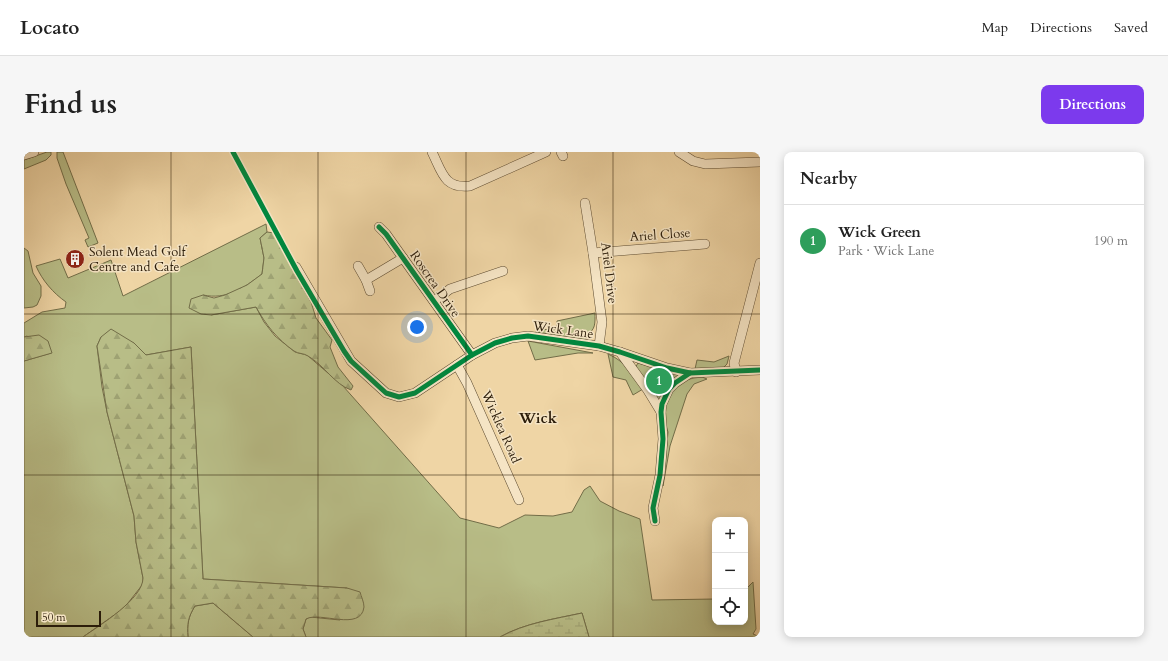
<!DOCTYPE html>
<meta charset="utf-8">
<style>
:root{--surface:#fff;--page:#f6f6f6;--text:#222;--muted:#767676;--line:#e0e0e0;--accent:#7c3aed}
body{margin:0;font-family:Cardo,serif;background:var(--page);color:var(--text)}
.controls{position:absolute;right:12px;bottom:12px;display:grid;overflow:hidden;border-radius:8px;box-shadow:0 2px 10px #0003}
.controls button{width:36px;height:36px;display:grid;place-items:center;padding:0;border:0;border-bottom:1px solid var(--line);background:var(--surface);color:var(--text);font:20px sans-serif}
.scale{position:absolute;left:12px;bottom:10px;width:65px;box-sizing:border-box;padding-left:4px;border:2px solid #2c1d0a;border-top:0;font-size:11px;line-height:14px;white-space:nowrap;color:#2c1d0a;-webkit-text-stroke:3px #f5e4c4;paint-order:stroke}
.you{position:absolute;left:393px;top:175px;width:14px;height:14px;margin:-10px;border:3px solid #fff;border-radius:50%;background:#1a73e8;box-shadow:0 0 0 6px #1a73e833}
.badge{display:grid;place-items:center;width:26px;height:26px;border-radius:50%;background:var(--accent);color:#fff;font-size:13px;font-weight:700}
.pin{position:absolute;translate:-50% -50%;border:2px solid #fff;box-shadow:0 1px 4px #0006}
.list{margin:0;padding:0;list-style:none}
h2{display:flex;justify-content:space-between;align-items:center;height:52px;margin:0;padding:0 16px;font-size:17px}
h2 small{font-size:13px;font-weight:400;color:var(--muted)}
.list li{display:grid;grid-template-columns:26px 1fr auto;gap:12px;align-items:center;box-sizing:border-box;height:72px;padding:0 16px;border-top:1px solid var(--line)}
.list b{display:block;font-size:15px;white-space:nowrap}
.list p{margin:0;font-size:13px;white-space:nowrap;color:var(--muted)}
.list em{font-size:13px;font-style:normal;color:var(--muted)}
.icon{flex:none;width:22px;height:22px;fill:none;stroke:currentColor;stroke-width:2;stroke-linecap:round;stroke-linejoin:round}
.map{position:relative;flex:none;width:736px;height:485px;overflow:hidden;border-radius:8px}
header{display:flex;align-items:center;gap:24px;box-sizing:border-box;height:56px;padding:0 20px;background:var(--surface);border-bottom:1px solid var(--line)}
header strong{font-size:19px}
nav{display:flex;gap:22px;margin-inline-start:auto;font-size:14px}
.intro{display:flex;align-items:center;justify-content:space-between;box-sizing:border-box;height:96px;padding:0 24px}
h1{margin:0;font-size:28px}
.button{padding:10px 18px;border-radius:8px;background:var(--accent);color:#fff;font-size:14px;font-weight:700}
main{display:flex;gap:24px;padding:0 24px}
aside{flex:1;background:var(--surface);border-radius:8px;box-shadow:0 2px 10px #0003}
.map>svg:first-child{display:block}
.green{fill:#b8bd87;stroke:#726d48}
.forest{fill:url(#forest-firs);stroke:#726d48}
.wetland{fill:url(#wetland-marsh);stroke:#726d48}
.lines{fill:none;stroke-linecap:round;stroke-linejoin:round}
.minor-casing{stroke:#5d4b31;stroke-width:10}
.minor{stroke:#f5e4c4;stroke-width:9}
.cycleway-casing{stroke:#f5e4c4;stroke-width:8}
.cycleway{stroke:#00873e;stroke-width:5}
.grid{fill:none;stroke:#2c1d0a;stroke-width:1;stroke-opacity:0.55}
.labels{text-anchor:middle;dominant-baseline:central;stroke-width:3;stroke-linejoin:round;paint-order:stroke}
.street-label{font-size:13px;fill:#2c1d0a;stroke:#f5e4c4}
.poi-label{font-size:13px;fill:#2c1d0a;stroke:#f5e4c4;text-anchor:start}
.quarter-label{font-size:15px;font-weight:bold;fill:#2c1d0a;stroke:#f5e4c4}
</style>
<header>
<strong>Locato</strong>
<nav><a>Map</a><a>Directions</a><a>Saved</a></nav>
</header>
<div class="intro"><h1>Find us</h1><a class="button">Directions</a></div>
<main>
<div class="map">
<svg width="736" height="485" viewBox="0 0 736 485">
<defs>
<pattern id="forest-firs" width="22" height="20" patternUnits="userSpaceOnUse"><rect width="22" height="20" fill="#b8bd87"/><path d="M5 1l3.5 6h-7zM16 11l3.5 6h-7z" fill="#9ea273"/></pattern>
<pattern id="wetland-marsh" width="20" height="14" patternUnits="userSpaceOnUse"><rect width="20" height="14" fill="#b8bd87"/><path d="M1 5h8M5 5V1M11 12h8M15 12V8" fill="none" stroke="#9ea273"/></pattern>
</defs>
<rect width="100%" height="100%" fill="#efd5a5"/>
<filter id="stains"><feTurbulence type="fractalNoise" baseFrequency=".005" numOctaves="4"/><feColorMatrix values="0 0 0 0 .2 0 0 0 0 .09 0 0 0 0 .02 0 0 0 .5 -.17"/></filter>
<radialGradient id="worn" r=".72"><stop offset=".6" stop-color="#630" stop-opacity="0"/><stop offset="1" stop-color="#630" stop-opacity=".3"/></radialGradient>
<g class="green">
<polygon points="23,0 27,0 27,3 22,8 0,17 0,8"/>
<polygon points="33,0 39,0 74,91 64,95 61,88 65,86 42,32 33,6"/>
<path d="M242,72L243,80L236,86L240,106L238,122C220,136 203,148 179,143L187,163L232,155L240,170L251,184L271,200L283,203L319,234L436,366L475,376L501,363L529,364L548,360L560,338L566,334L576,349L595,359L616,367L628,448L691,447V470H721V438L729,430L732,477L729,482L736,485H565L558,461C530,467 501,471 476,485H282L279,477L282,467L286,465L316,468L323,436L179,427L167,195L122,203L110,191L77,185L73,194L78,235L83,260L110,364L112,390L119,426V432L104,451L96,459L59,485H0V209L27,201L3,184L0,185V171L18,160L41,156L42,150C29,141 18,128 12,114L36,107L44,126L87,108L99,144Z"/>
<polygon points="0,96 4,99 9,121 17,134 17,144 13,153 9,155 0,156"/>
<path d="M571,161C571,171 572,178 562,183V188L512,180L513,177L533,178V169Z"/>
<polygon points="504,189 569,201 554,201 511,208"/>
<path d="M584,202C601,209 608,222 619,237L609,243L602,228L589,225Z"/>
<polygon points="705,204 703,212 698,217 671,217 673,208 690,210"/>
<polygon points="614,211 656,223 636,250 611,216"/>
<polygon points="678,225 683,227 670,232 663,242 646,294 639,334 644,280 640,267 640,258 648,239 662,228 670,226"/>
<path d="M189,451L229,485H164C163,472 164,465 171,454Z"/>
</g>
<g class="forest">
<path d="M243,80L250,81L287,150L292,166L308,188L306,195L314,215L329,234L327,238C310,232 300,213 284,204C280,201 274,202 270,199C253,187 242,173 232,155L187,163L177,162L165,156L167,147L179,143L190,146L201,143L223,133L238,122L240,106L236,86Z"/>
<path d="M87,177L110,191L122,203L167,195L179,427L323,436L336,440C337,444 340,450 340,455C337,480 296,459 282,467L279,477L282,485H229L189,451L171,454C164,465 163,472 164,485H59C76,473 119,447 119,426L112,390L110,364L83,260L73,194L77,185Z"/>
<polygon points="15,183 24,189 28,201 0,209 0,185"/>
</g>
<path class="wetland" d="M558,461L565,485H476C501,471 531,467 558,461Z"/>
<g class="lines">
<g class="minor-casing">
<g id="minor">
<path d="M408,0C418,20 420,37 446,34L522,0"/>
<polyline points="537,0 539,4"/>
<polyline points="655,0 669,9 681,12 736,10"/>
<polyline points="0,3 10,0"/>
<polyline points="561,51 569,101 578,170 575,194"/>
<polyline points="355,75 362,82 379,106 448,203"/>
<polyline points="569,101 681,92"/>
<polyline points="334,114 342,128 346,139"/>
<polyline points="272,115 327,209 362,241 375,245 391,241 448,203 471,191 488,186 504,184 575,194 596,200 643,216 666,221 736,218"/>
<polyline points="342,128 379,106"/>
<polyline points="410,149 426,137 479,119"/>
<polyline points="596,200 623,237 637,260"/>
<polyline points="433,213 443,231 495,348"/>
<polyline points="712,220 710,211 736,111"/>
<polyline points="631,369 629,356 636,323 639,287 637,260 638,252 645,237 651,231 666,221"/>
</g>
</g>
<use href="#minor" class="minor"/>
<g class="cycleway-casing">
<g id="cycleway">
<polyline points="209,0 273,119 320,199 327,209 362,241 375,245 391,241 448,203 471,191 488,186 504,184 575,194 596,200 643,216 666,221 736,218"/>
<polyline points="355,75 362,82 379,106 448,203"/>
<polyline points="631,369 629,356 636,323 639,287 637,260 638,252 645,237 651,231 666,221"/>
</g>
</g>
<use href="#cycleway" class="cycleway"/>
</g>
<path class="grid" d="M147,0V485M294,0V485M442,0V485M589,0V485M0,162H736M0,323H736"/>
<defs>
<g id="building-disc" transform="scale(1)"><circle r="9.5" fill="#8f2418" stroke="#f5e4c4"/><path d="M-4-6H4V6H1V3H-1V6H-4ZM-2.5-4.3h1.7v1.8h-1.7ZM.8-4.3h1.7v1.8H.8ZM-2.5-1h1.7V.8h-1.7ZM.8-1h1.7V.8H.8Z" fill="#fff"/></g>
</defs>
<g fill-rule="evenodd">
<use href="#building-disc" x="51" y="107"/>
</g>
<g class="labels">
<g class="street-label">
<text transform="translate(636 83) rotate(-4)">Ariel Close</text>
<text transform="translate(585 121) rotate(83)">Ariel Drive</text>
<text transform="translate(411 132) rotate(55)">Roscrea Drive</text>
<text transform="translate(539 178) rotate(8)">Wick Lane</text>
<text transform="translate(477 275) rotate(66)">Wicklea Road</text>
</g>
<g class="poi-label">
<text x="65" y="100">Solent Mead Golf<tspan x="65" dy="15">Centre and Cafe</tspan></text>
</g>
<g class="quarter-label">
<text x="514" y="266">Wick</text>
</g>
</g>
<rect width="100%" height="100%" filter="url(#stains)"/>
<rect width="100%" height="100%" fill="url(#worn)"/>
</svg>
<div class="controls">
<button>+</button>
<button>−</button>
<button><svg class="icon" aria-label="locate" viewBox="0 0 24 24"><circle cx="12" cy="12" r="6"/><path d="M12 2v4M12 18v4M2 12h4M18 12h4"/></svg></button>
</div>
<div class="scale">50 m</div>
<div class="you"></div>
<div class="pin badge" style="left:635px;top:229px;background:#2e9e5b">1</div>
</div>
<aside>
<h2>Nearby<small></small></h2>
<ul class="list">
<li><span class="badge" style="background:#2e9e5b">1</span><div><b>Wick Green</b><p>Park · Wick Lane</p></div><em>190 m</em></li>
</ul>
</aside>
</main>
